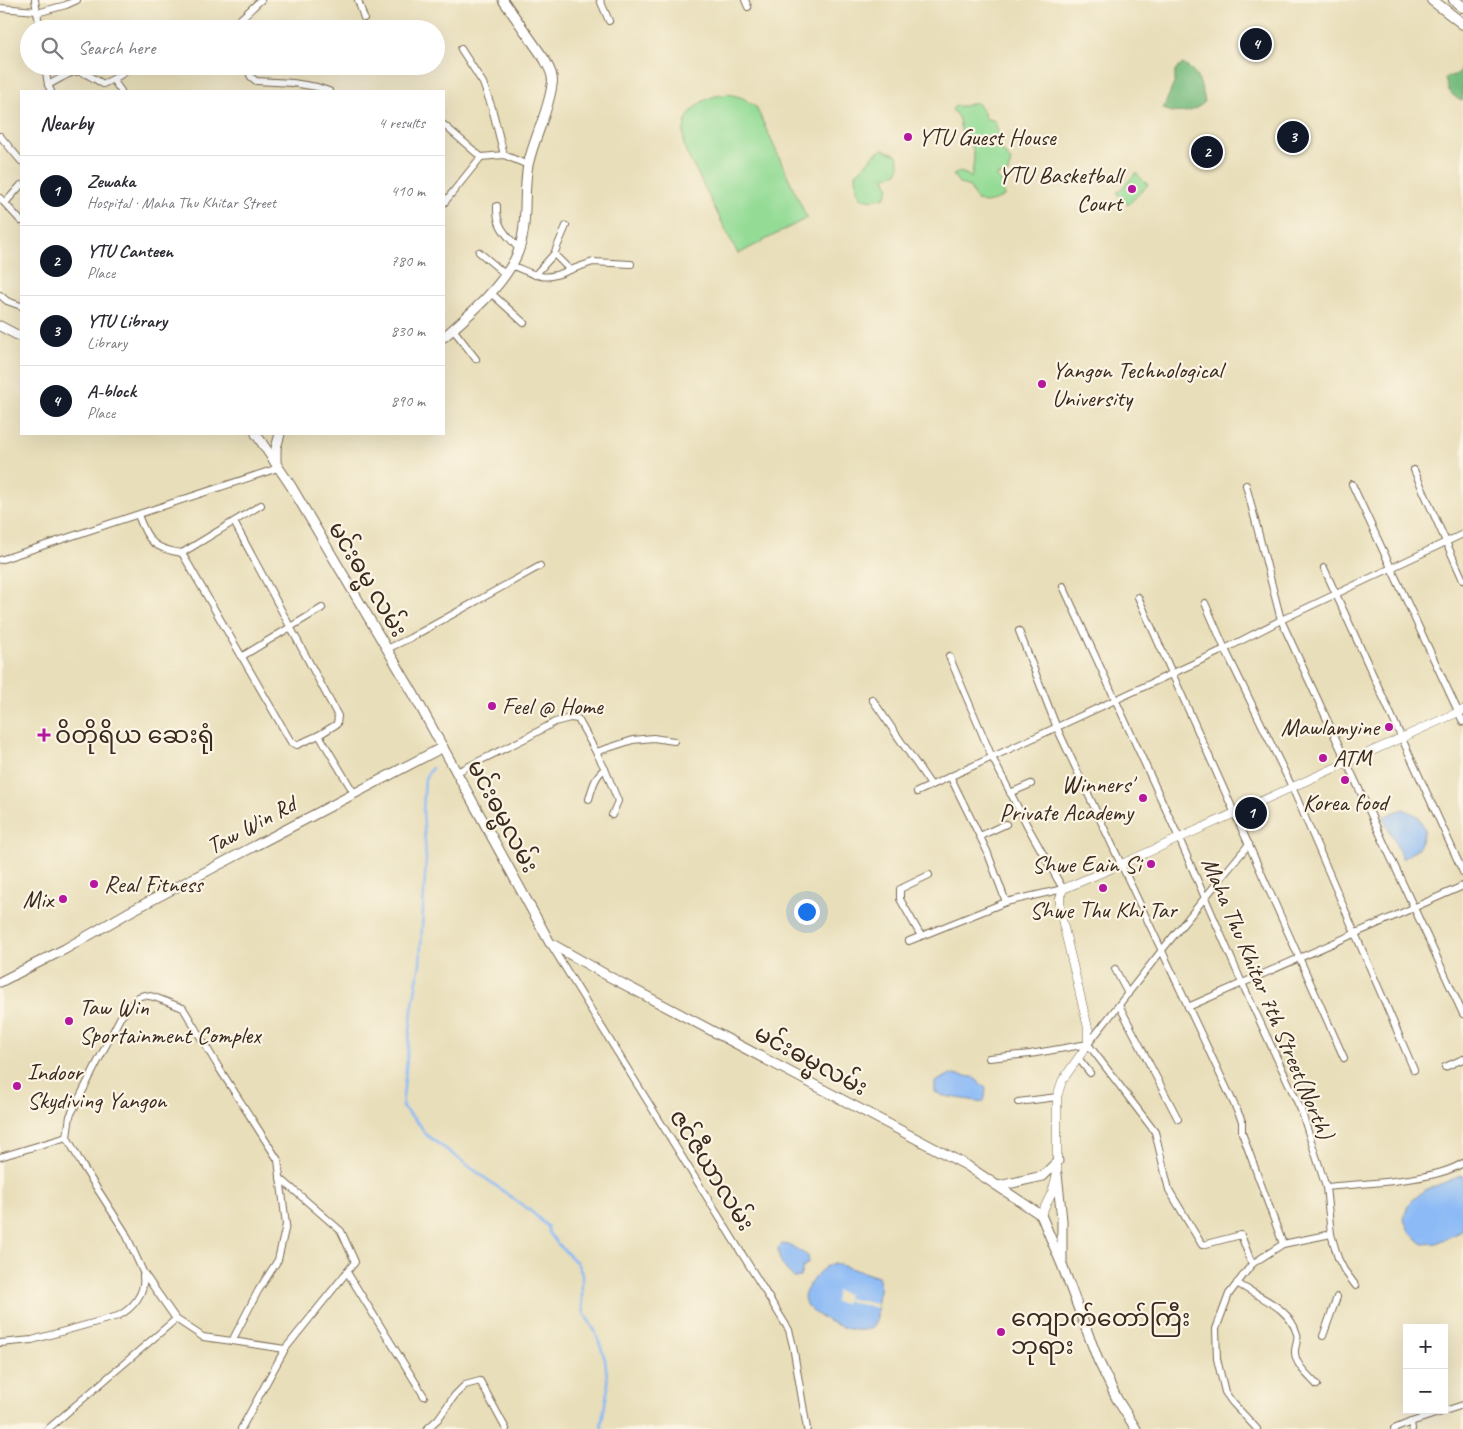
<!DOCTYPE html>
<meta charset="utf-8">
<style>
:root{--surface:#fff;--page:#f2f2f3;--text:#2b2b33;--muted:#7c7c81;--line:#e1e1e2;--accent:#111827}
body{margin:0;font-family:Caveat,"Noto Sans Myanmar",sans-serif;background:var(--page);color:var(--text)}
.controls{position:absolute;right:15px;bottom:15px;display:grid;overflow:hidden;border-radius:0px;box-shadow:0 5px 20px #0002}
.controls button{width:45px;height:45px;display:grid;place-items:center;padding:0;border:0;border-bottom:1px solid var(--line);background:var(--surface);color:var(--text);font:25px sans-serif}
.you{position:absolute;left:806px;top:911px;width:18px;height:18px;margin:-12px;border:4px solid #fff;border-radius:50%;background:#1a73e8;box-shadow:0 0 0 8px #1a73e833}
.badge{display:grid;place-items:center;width:32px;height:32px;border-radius:50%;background:var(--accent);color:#fff;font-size:16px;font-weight:700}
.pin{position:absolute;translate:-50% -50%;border:2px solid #fff;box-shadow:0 1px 5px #0006}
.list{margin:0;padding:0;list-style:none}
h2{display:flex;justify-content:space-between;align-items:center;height:65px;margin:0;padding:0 20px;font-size:21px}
h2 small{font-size:16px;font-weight:400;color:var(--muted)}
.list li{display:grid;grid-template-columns:32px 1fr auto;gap:15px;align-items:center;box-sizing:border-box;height:70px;padding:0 20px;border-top:1px solid var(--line)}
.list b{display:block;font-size:19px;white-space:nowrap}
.list p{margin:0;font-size:16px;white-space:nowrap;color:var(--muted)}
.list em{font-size:16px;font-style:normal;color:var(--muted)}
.icon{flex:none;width:28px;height:28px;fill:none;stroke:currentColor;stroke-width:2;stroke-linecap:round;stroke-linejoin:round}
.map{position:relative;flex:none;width:1463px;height:1429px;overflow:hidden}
.search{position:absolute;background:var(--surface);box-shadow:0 5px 20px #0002;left:20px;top:20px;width:425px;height:55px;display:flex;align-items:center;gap:12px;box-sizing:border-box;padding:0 18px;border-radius:28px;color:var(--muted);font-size:19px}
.panel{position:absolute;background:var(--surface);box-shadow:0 5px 20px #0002;left:20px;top:90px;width:425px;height:345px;border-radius:0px}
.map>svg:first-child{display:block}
.green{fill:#94dc96;stroke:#68835a}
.forest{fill:#77bc7f;stroke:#59734e}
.water{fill:#8bbaf6;stroke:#63728a}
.pier{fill:#e8deb9}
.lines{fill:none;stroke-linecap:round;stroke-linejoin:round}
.stream{stroke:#8bbaf6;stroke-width:2.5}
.minor-casing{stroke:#786954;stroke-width:8}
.tertiary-casing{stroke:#786954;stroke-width:9}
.secondary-casing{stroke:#786954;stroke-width:11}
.primary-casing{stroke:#786954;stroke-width:12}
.minor{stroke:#fff;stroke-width:6}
.tertiary{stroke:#fff;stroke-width:8}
.secondary{stroke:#fff;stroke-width:9}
.primary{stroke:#fff;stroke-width:10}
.poi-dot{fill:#b5179e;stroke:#fcf5e5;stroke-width:2}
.labels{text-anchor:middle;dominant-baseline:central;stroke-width:4.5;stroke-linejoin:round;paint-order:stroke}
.poi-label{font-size:24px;fill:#3b2a1e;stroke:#fcf5e5;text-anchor:start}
.street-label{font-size:24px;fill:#3b2a1e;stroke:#fcf5e5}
</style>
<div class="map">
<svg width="1463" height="1429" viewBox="0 0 1463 1429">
<rect width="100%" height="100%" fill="#fcf5e5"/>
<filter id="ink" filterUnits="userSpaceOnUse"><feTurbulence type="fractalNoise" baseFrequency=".02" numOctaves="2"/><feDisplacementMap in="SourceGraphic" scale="10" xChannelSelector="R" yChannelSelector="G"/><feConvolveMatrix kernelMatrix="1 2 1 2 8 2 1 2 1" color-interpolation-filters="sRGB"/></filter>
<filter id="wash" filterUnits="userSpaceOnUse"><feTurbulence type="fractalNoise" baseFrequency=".0096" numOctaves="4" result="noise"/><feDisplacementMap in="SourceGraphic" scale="20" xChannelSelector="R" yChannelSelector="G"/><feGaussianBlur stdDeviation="1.12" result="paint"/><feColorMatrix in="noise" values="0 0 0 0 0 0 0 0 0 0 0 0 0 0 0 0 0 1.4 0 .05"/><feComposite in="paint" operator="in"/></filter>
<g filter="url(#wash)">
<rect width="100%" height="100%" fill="#e8deb9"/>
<g class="green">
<path d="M729,94L743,98L756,107L807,218L738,254C724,227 710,199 697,172C692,164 685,153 684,144C680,113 700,96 729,94Z"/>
<path d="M976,102L984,113L985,118L995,121L999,136L995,142L1011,161L1008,173L996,176L1003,183L1004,196C988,205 977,208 970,187L960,184L953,175L960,172L968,175L971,178C973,169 976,153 971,145C970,141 965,139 963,136C958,126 963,120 952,110L955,106H964Z"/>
<polygon points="883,149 897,155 900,166 897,173 885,177 889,188 885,197 874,200 861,198 857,189 856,174 875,154"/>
<polygon points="1136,173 1148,185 1128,205 1117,193"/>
</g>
<g class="forest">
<path d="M1461,58L1463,59V101C1451,97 1447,89 1445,78L1460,73Z"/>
<path d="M1183,64C1198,73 1202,85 1205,102C1191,114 1179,115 1163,109L1175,81V70Z"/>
</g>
<g class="water">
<polygon points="1403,809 1418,816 1425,829 1419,847 1403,859 1383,817"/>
<polygon points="951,1074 973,1077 986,1088 985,1098 983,1102 944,1096 935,1092 935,1082"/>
<polygon points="1463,1175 1463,1230 1437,1243 1423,1244 1410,1233 1404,1220 1408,1204 1425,1190"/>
<path d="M782,1244L790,1245L808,1256L809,1262L803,1267L800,1277L794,1278C785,1269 778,1262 778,1248Z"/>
<path d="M834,1263L878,1277C882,1285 877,1295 877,1304C877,1311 878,1317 875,1323C864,1342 819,1319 808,1307C805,1304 805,1301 804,1296C809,1283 820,1267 834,1263Z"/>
</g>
<polygon class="pier" points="837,1291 848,1294 847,1298 877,1304 877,1308 846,1301 845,1304 835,1302"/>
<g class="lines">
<polyline class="stream" points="432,768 425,778 423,810 426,860 420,963 412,1010 402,1107 420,1125 425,1134 533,1213 547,1226 549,1233 557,1243 577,1263 582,1274 582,1299 584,1313 595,1331 605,1359 608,1387 601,1426 603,1429"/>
</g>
</g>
<g filter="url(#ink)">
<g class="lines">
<g class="minor-casing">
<g id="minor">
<polyline points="35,0 40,29"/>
<polyline points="358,0 364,18"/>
<polyline points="600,0 609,21"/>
<polyline points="745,0 748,7"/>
<polyline points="0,8 37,11"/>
<polyline points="37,13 66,5 77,0"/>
<path d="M221,29C238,25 248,11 261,0"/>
<polyline points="461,49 483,83 492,108 504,155"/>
<polyline points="45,66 48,85 51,91"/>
<polyline points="246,66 251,77 256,81 293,83 317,87 329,91"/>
<polyline points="113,80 121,91"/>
<path d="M48,85C77,70 74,65 103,84L119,76L134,66"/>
<polyline points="444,125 481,157 504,155 528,165"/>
<polyline points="0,136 21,161"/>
<polyline points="0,198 21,221"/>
<polyline points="5,203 21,185"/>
<polyline points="444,203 481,157"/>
<path d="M497,206C496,227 506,234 519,249"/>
<polyline points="479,252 505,274"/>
<polyline points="554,254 570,270 593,262 631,264"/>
<path d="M511,265C538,276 542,282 570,270"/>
<polyline points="535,275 554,254 566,226"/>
<polyline points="491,293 524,323"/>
<polyline points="0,295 7,301 21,306"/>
<polyline points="453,329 476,359"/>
<polyline points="1414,470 1463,580"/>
<polyline points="1352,484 1463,722"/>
<polyline points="1246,485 1281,620 1463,1014"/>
<path d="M138,515C148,542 154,549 182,553L261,505"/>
<polyline points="234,522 338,716 337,724 319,735 354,793"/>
<polyline points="182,553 291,742 297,745 319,735"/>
<polyline points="0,560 278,468"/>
<polyline points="1324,568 1463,872"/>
<polyline points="1063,586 1179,838 1242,983 1301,1110 1326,1187 1331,1234 1338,1258 1344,1270 1356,1286"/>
<polyline points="1138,597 1344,1058"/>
<polyline points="1205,603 1225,649 1292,787 1414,1070"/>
<polyline points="1019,631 1057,728 1242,1121 1242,1133 1283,1244"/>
<polyline points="387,649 410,638 540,566"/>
<polyline points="241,657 322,608"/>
<polyline points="872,699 931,785"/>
<polyline points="605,769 618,801 612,815"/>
<polyline points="457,772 526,738 555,722 570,718 578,719 596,752 633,740 653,738 674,741"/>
<polyline points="950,776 987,851 1006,902"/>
<polyline points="917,792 1225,649 1281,620 1463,534"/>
<polyline points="1010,793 1031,784"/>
<path d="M589,799C592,789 595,775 605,769L596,752"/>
<polyline points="980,836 1006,824"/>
<polyline points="921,936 900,899 900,889 929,875"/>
<polyline points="909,941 1006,902 1063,889 1029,829 992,757 949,656"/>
<polyline points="551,945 789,1330 793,1346 807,1429"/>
<polyline points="1115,969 1128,994"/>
<polyline points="1119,1005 1178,1119"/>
<polyline points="1188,1007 1463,886"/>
<polyline points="1088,1044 1155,1132 1169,1190 1202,1245 1241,1235 1252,1264"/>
<polyline points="1088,1044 1162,950 1249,844"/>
<polyline points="989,1058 1030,1054 1088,1044"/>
<polyline points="1079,1059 1090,1073"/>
<polyline points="1445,1067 1463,1059"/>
<polyline points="1018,1102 1057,1097"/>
<polyline points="67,1137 70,1116 120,1018 138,997 144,995 154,997 183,1008 219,1068 278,1160 286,1225 278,1260 258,1291 232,1341 285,1349 241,1429"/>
<polyline points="0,1157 67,1137 82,1165 125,1232 143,1272 176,1319 203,1337 232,1341"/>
<polyline points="280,1178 341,1231 355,1262 285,1349"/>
<path d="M1326,1187C1362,1183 1433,1182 1463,1163"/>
<polyline points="347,1272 424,1396"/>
<path d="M1237,1283C1259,1298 1289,1306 1297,1334C1299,1341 1294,1347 1295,1353C1296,1366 1309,1376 1317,1385"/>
<polyline points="1323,1336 1337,1297"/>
<path d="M0,1343L32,1340L118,1316C132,1309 146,1293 143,1276"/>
<polyline points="1411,1422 1412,1429"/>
<polyline points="48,1429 176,1319"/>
<polyline points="427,1429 438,1419 455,1395 465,1385 480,1381 506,1429"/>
<polyline points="1257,1429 1232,1402 1225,1392 1217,1359 1216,1329 1229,1294 1252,1264 1283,1244 1331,1234"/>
<polyline points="1394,1429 1411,1422 1463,1405"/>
</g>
</g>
<g class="tertiary-casing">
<polyline id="tertiary" points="1041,1215 1052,1192 1057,1174 1057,1097 1062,1081 1088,1044 1088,1028 1060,911 1060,898 1063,889 1122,864 1463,710"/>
</g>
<g class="secondary-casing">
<g id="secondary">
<polyline points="0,326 21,337"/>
<path d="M444,337C470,314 499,290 515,259C530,229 522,196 528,165C534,138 548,113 552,85C554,76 549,68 545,60L503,0"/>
<polyline points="256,434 291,486 413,693 550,943 610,977 966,1165 1041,1215 1062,1265 1098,1360 1117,1399 1136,1429"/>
<polyline points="276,464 276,448 280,434"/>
<polyline points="0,982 65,949 131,911 443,747"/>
<polyline points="1057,1174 1062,1220 1062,1262"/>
<polyline points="999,1186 1043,1176 1058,1161"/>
</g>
</g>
<g class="primary-casing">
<g id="primary">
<polyline points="1432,0 1463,24"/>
<polyline points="1454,0 1463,7"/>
</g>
</g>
<use href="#minor" class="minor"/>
<use href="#tertiary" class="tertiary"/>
<use href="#secondary" class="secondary"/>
<use href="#primary" class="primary"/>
</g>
</g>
<g class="poi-dot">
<circle cx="908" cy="137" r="5"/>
<circle cx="1132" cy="189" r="5"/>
<circle cx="1042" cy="384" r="5"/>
<circle cx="492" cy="706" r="5"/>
<circle cx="1389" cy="727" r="5"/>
<path d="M41.5 727.5h5v5h5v5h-5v5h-5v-5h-5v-5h5z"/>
<circle cx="1323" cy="758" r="5"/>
<circle cx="1345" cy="780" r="5"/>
<circle cx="1143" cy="798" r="5"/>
<circle cx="1151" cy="864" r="5"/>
<circle cx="94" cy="884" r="5"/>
<circle cx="1103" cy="888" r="5"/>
<circle cx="63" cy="899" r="5"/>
<circle cx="69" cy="1021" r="5"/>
<circle cx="17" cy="1086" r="5"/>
<circle cx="1001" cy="1332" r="5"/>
</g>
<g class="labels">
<g class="poi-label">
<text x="918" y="137">YTU Guest House</text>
<text x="1122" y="175" text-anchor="end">YTU Basketball<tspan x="1122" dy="28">Court</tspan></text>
<text x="1052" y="370">Yangon Technological<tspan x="1052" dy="28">University</tspan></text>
<text x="502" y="706">Feel @ Home</text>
<text x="1379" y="727" text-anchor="end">Mawlamyine</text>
<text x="55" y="735">ဝိတိုရိယ ဆေးရုံ</text>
<text x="1333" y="758">ATM</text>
<text x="1133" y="784" text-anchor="end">Winners'<tspan x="1133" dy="28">Private Academy</tspan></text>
<text x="1345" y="802" text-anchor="middle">Korea food</text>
<text x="1141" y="864" text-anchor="end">Shwe Eain Si</text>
<text x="104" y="884">Real Fitness</text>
<text x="53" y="899" text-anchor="end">Mix</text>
<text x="1103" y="910" text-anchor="middle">Shwe Thu Khi Tar</text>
<text x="79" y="1007">Taw Win<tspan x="79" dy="28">Sportainment Complex</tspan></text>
<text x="27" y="1072">Indoor<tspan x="27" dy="28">Skydiving Yangon</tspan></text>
<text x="1011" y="1318">ကျောက်တော်ကြီး<tspan x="1011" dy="28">ဘုရား</tspan></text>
</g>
<g class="street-label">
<text transform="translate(368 579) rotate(59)">မင်းဓမ္မ လမ်း</text>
<text transform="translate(503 816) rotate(62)">မင်းဓမ္မလမ်း</text>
<text transform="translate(251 825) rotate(-28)">Taw Win Rd</text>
<text transform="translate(1268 998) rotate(67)">Maha Thu Khitar 7th Street(North)</text>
<text transform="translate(811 1060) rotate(28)">မင်းဓမ္မလမ်း</text>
<text transform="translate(712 1170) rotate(58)">ဇင်ဇီယာလမ်း</text>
</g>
</g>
</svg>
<div class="controls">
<button>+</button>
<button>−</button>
</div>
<div class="you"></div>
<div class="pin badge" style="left:1251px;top:813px">1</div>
<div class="pin badge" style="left:1207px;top:152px">2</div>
<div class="pin badge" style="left:1293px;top:137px">3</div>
<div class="pin badge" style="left:1256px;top:44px">4</div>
<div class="search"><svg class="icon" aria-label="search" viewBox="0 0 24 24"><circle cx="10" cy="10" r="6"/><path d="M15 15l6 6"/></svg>Search here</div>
<section class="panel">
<h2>Nearby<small>4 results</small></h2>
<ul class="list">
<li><span class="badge">1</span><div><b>Zewaka</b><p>Hospital · Maha Thu Khitar Street</p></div><em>410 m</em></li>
<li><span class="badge">2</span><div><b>YTU Canteen</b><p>Place</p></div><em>780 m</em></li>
<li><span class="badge">3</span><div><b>YTU Library</b><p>Library</p></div><em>830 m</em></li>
<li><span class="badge">4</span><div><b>A-block</b><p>Place</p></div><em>890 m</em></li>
</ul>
</section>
</div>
